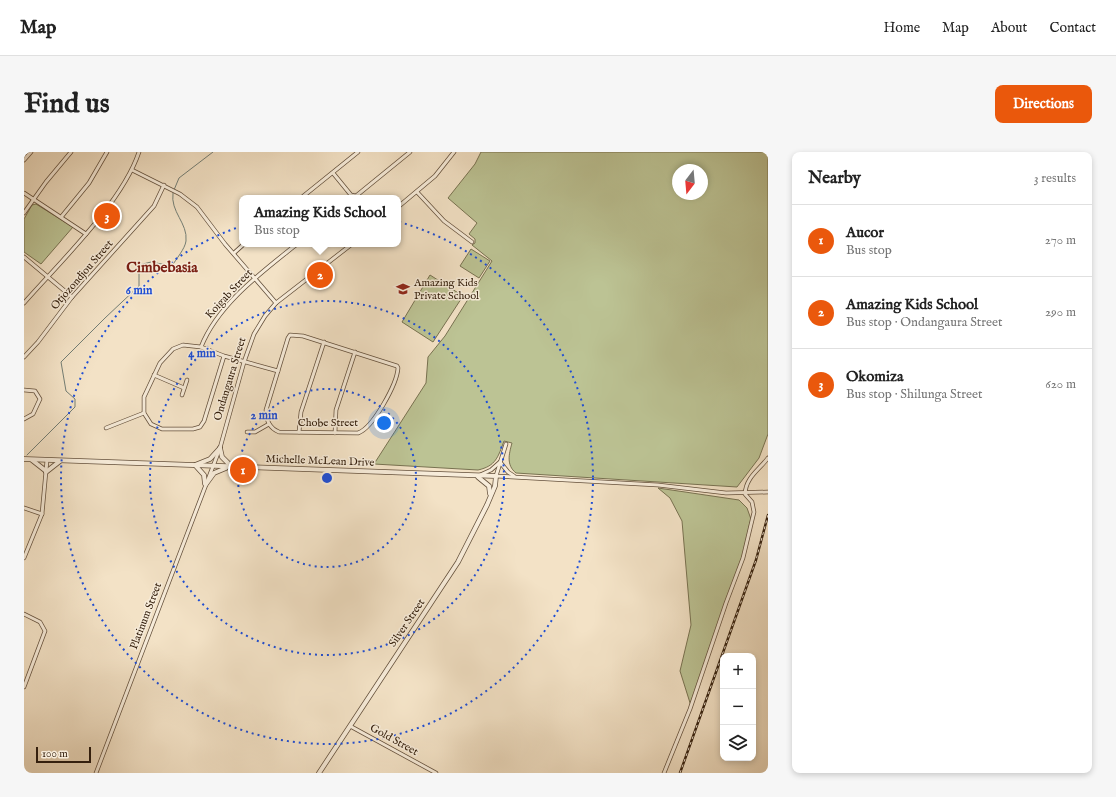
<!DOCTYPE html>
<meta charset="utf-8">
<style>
:root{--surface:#fff;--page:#f6f6f6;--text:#222;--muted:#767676;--line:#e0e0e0;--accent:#ea580c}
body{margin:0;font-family:"IM FELL English",serif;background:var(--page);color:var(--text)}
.controls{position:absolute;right:12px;bottom:12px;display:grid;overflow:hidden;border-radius:8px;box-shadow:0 2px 6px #0003}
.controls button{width:36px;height:36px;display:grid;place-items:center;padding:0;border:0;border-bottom:1px solid var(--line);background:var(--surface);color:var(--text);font:20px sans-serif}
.compass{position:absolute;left:648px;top:12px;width:36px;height:36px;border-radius:50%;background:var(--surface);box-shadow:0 2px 6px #0003;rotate:196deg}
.scale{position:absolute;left:12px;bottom:10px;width:55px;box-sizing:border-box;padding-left:4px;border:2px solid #35200e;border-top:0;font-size:11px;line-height:14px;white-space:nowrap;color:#35200e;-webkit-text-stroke:3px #f7ecda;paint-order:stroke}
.you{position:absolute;left:360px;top:271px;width:14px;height:14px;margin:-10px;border:3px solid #fff;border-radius:50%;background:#1a73e8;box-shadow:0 0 0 6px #1a73e833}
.badge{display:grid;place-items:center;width:26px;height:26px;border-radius:50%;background:var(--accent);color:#fff;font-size:13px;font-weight:700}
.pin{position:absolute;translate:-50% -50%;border:2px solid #fff;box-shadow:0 1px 4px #0006}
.popup{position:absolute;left:215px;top:43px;width:162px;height:52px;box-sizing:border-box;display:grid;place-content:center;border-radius:8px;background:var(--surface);filter:drop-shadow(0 1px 3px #0005);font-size:13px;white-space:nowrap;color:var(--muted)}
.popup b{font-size:15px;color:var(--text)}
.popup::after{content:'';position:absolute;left:50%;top:100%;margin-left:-8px;border:8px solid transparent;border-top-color:var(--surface)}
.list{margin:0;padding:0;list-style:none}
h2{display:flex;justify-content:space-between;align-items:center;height:52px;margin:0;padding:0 16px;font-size:17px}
h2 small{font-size:13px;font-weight:400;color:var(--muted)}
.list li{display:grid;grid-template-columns:26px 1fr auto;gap:12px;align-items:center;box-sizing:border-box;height:72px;padding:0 16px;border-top:1px solid var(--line)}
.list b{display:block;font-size:15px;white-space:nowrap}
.list p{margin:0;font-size:13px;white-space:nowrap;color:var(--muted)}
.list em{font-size:13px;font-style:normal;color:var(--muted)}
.icon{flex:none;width:22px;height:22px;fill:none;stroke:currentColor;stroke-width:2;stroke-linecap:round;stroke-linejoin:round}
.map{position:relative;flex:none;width:744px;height:621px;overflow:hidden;border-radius:8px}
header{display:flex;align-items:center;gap:24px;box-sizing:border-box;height:56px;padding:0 20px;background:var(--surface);border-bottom:1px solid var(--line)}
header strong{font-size:19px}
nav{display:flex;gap:22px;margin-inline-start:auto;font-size:14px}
.intro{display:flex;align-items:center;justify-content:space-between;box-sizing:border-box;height:96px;padding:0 24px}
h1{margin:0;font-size:28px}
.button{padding:10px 18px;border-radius:8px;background:var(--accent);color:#fff;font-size:14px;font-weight:700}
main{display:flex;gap:24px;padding:0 24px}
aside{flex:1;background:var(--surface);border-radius:8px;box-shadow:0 2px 6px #0003}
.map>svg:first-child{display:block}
.green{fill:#bcc394;stroke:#787251;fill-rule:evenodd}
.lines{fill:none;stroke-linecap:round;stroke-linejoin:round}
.stream{stroke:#737e75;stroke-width:1}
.minor-casing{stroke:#64503c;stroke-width:4.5}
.tertiary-casing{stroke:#64503c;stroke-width:5.5}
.minor{stroke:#f7ecda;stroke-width:3}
.tertiary{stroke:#f7ecda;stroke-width:4}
.rail-casing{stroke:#35200e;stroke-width:2.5}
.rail{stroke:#f7ecda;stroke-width:1;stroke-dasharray:3;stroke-linecap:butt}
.ring{fill:none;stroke:#1d4ed8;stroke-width:2;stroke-dasharray:2 4}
.labels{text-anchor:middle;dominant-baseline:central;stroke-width:3;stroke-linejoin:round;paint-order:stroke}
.street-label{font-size:11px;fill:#35200e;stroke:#f7ecda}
.poi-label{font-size:11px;fill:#35200e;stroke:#f7ecda;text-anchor:start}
.district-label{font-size:15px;font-weight:bold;fill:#7a1f14;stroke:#f7ecda}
.centre{fill:#1d4ed8;stroke:#f7ecda;stroke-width:2}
.ring-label{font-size:12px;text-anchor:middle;font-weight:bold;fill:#1d4ed8;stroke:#f7ecda;stroke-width:3;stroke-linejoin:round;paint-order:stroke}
</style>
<header>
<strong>Map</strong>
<nav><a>Home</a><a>Map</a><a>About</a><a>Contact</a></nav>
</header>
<div class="intro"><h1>Find us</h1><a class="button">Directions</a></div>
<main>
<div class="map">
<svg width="744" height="621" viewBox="0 0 744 621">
<rect width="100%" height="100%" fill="#f3e2c6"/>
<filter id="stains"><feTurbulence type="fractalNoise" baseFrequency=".005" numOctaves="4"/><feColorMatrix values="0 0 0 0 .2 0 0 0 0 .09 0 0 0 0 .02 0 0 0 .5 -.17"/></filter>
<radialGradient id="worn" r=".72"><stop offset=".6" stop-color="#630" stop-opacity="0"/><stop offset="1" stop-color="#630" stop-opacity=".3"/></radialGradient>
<g class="green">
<path d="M457,0H744V282L735,306L713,335L492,321C482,313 485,302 488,291L480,289C474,305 472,314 454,318L350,312L402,231L404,205L421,184L468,109L448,93L451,91V87L445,82L453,71L424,46L451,12ZM654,18H678V42H654Z"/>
<polygon points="12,52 49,75 17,112 0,100 0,67 8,53"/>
<polygon points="447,97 466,109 455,126 436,114"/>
<polygon points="406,123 439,144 409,190 378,170"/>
<polygon points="634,336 715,348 723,356 728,370 719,406 667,554 656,519 667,473 658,369 646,346"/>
</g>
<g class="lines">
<g class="stream">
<polyline points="150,38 155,26 189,0"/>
<path d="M3,303L51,255V247L42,239L37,210L81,166L115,134V113L127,110L148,114C152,107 161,97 162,89C164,71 146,60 149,41"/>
</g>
<g class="minor-casing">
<g id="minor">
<polyline points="0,8 7,0"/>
<polyline points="108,18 156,42 173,55 201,92 252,151"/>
<polyline points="309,21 327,43 332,44 386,0"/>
<polyline points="393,40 420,69 448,90"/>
<polyline points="0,41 62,82"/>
<polyline points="277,46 334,0"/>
<polyline points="374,55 411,24 430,0"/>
<polyline points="0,61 22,30 47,0"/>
<polyline points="38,64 65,31 83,0"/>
<polyline points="210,101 220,92"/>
<polyline points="0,105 48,145"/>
<path d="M0,151C36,110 98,51 115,0"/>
<path d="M266,183L279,184L373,214L374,216C373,232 349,276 334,281L255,280C245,276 242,268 242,258L264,186Z"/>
<path d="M177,195C194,152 238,120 273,92"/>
<polyline points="200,204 180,269 176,275 169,277 138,277 127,272 120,261 120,245 136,211 149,197 159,193 177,195 200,204 254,219"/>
<polyline points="0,205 14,190 48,145 130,54 140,33"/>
<polyline points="130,223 160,236"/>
<polyline points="0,238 11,239 16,247 9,262 0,267"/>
<polyline points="158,243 163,228"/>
<polyline points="82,276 120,261"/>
<polyline points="223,280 231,280 245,272"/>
<polyline points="275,280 277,260 300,190"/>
<polyline points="311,281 312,258 331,200"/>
<polyline points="482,292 472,324 634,333 702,341 744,340"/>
<polyline points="456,323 467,318 476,310 484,320 490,324"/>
<polyline points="0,356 18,362"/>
<polyline points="0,406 18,362 23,308"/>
<polyline points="0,462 16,470 21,479 0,535"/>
<polyline points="326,574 412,621"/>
<polyline points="72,621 196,296 220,210 230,182 241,164 252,151 328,92"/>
<path d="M640,621L666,557L702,451L719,406L730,360L728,350L721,342C722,325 735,318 744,306"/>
</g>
</g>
<g class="tertiary-casing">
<g id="tertiary">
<polyline points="196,296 198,305 206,313"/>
<polyline points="0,307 472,324 471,334 463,353 434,410 295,621"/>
<polyline points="8,308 22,319"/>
<polyline points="22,320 36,309"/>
<polyline points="454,325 465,334 466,342"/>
<polyline points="181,332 180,323 171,313 186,307 196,296"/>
<polyline points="182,332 190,321 202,316"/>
</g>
</g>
<use href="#minor" class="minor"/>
<use href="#tertiary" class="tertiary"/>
<g class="rail-casing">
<polyline id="rail" points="656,621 732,408 744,363"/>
</g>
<use href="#rail" class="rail"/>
</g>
<g class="ring">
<circle cx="303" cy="326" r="89"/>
<circle cx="303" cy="326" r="177"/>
<circle cx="303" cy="326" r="266"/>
</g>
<defs>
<g id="school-bare" transform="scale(1.08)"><path d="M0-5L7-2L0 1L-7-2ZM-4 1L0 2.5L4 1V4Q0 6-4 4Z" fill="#8f2418" stroke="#f7ecda" stroke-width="2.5" paint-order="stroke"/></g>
</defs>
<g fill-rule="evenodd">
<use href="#school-bare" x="379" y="137"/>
</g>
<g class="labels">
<g class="street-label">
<text transform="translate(58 123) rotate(-49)">Otjozondjou Street</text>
<text transform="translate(205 142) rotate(-47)">Koigab Street</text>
<text transform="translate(206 227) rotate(-73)">Ondangaura Street</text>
<text x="304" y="271">Chobe Street</text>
<text transform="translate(296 309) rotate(2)">Michelle McLean Drive</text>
<text transform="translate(122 464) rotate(-69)">Platinum Street</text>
<text transform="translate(383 471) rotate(-56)">Silver Street</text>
<text transform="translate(370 588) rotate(29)">Gold Street</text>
</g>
<g class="poi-label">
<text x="390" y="131">Amazing Kids<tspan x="390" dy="13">Private School</tspan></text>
</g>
<g class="district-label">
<text x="138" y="115">Cimbebasia</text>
</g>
</g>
<circle cx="303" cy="326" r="6" class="centre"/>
<g class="ring-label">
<text x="115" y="142">6 min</text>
<text x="178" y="205">4 min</text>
<text x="240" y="267">2 min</text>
</g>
<rect width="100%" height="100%" filter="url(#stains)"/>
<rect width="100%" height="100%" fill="url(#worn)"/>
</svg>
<div class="controls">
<button>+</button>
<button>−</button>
<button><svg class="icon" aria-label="layers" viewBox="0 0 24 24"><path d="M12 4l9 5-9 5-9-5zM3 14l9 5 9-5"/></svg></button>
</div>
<svg class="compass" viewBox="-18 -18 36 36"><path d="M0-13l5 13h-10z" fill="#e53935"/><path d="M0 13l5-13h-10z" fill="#767676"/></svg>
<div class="scale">100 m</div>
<div class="you"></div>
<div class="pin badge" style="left:219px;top:318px">1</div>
<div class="pin badge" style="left:296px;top:123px">2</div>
<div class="popup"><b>Amazing Kids School</b>Bus stop</div>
<div class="pin badge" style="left:83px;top:64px">3</div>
</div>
<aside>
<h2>Nearby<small>3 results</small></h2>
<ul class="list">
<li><span class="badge">1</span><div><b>Aucor</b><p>Bus stop</p></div><em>270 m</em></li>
<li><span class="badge">2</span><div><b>Amazing Kids School</b><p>Bus stop · Ondangaura Street</p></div><em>290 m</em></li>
<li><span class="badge">3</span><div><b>Okomiza</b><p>Bus stop · Shilunga Street</p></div><em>620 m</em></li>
</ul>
</aside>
</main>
